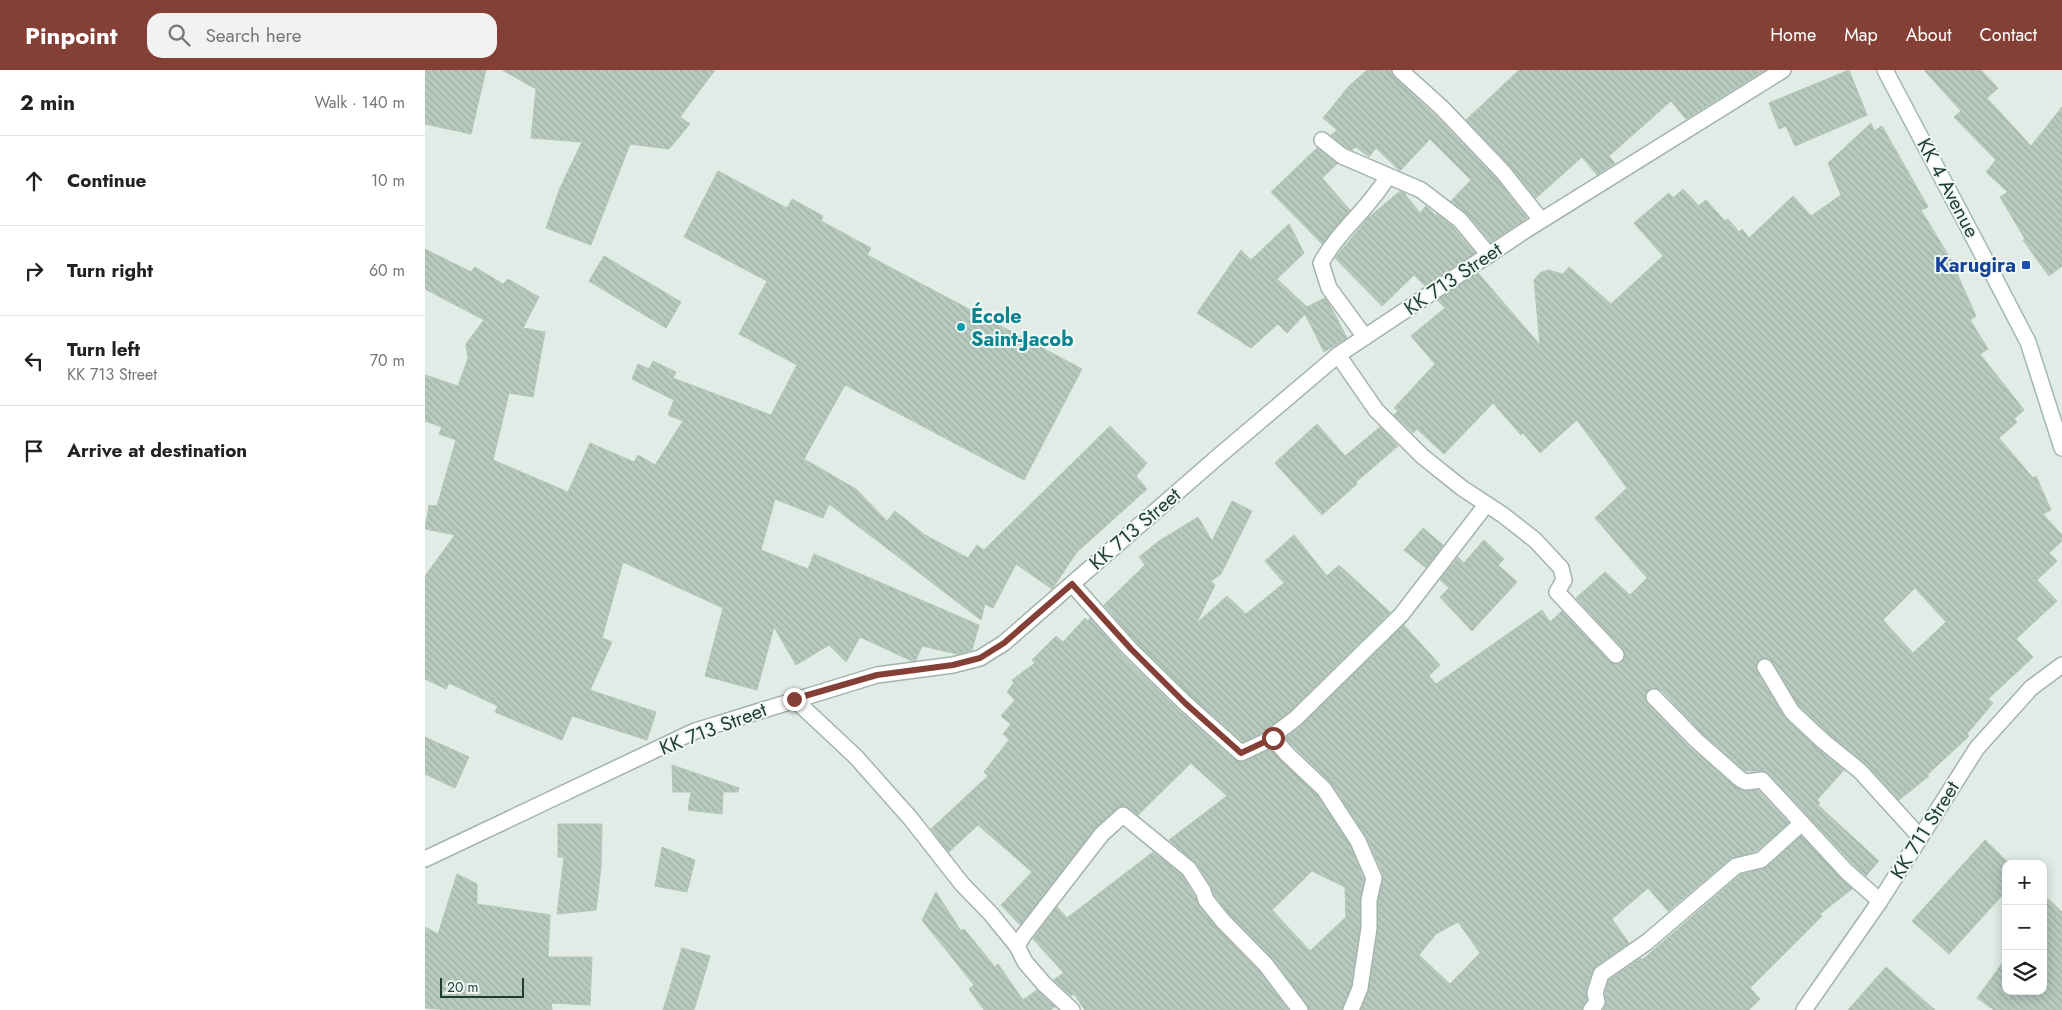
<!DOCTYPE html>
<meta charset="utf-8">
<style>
:root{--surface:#fff;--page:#f2f2f2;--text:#222;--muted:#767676;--line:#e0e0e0;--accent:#844036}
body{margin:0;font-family:Jost,sans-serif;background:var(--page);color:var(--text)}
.controls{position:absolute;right:15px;bottom:15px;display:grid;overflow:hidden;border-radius:10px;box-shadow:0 2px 12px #0003}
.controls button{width:45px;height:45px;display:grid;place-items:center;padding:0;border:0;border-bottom:1px solid var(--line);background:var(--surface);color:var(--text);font:25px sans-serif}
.scale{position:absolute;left:15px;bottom:12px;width:84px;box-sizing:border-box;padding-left:5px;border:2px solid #1f3d31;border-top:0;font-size:14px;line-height:18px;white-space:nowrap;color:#1f3d31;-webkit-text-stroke:4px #f0f8f3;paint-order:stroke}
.stop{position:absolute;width:15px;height:15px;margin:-11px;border:4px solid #844036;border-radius:50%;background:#fff}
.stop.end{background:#844036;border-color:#fff;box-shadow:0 1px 5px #0008}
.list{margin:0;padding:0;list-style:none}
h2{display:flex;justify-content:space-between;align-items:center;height:65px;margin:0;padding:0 20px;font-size:21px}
h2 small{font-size:16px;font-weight:400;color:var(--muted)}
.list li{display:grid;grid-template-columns:32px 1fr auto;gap:15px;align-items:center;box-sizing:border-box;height:90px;padding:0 20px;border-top:1px solid var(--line)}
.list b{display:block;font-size:19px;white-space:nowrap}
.list p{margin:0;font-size:16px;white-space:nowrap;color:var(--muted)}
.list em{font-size:16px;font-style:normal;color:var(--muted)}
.icon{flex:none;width:28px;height:28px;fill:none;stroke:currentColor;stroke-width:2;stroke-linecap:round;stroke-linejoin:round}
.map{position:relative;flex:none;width:1637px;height:940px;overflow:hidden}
header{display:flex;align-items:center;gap:30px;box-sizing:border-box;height:70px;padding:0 25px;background:var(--accent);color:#fff}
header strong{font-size:24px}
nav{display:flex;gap:28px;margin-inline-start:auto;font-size:18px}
.search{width:350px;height:45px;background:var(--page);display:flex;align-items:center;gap:12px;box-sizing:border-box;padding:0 18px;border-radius:15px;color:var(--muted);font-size:19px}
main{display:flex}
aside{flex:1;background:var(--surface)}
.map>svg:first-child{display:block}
.building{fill:url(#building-back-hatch);stroke:#b2c6bb;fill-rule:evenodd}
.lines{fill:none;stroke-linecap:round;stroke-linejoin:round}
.minor-casing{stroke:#a2b4ab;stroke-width:18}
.secondary-casing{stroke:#a0bbae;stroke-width:18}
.minor{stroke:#fff;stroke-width:15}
.secondary{stroke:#fff;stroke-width:15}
.route{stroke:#844036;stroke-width:6}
.transit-dot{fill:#1a4fb4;stroke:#f0f8f3;stroke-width:2}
.culture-dot{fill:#0f9aa8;stroke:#f0f8f3;stroke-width:2}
.labels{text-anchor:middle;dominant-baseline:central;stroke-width:4;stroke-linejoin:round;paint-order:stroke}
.street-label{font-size:20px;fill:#1f3d31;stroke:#f0f8f3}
.transit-label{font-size:20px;font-weight:bold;fill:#164399;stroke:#f0f8f3;text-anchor:end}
.culture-label{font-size:20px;font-weight:bold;fill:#0d838f;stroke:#f0f8f3;text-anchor:start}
</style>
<header>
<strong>Pinpoint</strong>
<div class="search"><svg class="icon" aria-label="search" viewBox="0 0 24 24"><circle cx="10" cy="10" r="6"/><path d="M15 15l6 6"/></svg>Search here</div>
<nav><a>Home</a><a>Map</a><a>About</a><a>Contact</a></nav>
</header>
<main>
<aside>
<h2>2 min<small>Walk · 140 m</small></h2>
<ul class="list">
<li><svg class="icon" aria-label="ahead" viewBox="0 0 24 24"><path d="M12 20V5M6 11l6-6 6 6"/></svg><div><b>Continue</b></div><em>10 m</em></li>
<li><svg class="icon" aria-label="right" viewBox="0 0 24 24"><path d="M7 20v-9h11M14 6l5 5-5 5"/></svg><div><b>Turn right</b></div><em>60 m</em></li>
<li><svg class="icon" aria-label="left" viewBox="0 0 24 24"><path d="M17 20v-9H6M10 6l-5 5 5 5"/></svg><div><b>Turn left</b><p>KK 713 Street</p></div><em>70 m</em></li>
<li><svg class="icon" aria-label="arrive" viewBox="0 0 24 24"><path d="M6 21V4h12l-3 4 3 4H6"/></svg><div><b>Arrive at destination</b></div></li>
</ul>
</aside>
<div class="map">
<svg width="1637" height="940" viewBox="0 0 1637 940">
<defs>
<pattern id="building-back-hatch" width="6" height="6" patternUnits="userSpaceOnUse" patternTransform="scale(1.25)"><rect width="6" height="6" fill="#b8cac0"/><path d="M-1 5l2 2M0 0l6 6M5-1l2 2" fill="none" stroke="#9eaea5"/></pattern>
</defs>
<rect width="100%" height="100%" fill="#e0ece5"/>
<g class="building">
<polygon points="0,0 61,0 46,64 0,54"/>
<polygon points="77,0 290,0 255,47 265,54 244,79 205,74 166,175 121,158 135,118 157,72 106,68 111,19"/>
<polygon points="942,0 966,0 969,7 1010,45 1071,108 1102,148 1066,172 1042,144 1026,131 1046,110 1005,69 975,101 951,78 944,87 931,77 927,80 922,78 906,65 912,60 898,48 924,16"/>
<polygon points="1094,0 1340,0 1261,49 1246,31 1184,86 1190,93 1172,105 1157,87 1111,128 1085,96 1041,50"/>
<polygon points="1424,0 1442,45 1370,76 1361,56 1354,59 1344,33"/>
<polygon points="1499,0 1556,0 1573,18 1562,28 1606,76 1637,37 1637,196 1624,206 1598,170 1600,169 1575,127 1583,122 1561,102 1571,90 1529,47 1536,41"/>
<path d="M1446,53L1449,61L1457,56L1503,137L1496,140L1525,188L1551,246L1545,250L1563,279L1555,284L1599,340L1589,349L1592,352L1574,368L1608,408L1611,406L1626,440L1618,444L1637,465V471L1624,483L1632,491L1612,510L1632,531L1591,569L1608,587L1563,629L1568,633L1542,664L1544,666L1502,705L1504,706L1474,730L1442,695L1404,664L1374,636L1348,592L1339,588L1332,592V602L1359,647L1392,678L1419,700L1392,730L1395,733L1393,735L1454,791L1441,806L1429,795L1344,704L1336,701H1320L1277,663L1236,620L1226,618L1220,624L1222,633L1264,677L1311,717L1322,721L1333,720L1364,753L1331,781L1305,789L1243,841L1223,818L1187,849L1204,873L1171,896L1167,901L1161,920L1162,930L1157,940H936L944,919L953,859V831L958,804L941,766L907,714L860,668L876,656L979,555L1015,595L1004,606L1011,614L1117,540L1125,552L1137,541L1184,591L1194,594L1200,588L1198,579L1151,528L1180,502L1205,525L1222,508L1170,448L1202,418L1152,350L1115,383L1098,363L1096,365L1068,333L1019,384L992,359L988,363L969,345L973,341L969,338L1010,294L986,266L1020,238L1012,230L1053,203L1115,275L1109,210L1115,203L1123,200L1138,204L1144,197L1186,234L1238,186L1209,153L1244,123L1248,128L1258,119L1274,136L1281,130L1300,151L1303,149L1314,162L1317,159L1324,168L1368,126L1386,146L1416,125L1403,93ZM1490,518L1521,552L1488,583L1458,550ZM1033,852L1055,883L1025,914L994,885L1011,864Z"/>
<polygon points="892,78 912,94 897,108 925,140 897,174 846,122"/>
<polygon points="293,101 362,138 367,129 398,146 396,151 446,178 442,185 657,299 599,410 420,315 379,389 431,419 462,451 470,441 500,465 543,488 552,475 559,480 685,356 722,393 711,406 722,419 652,482 627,519 591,494 568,538 560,534 556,550 404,434 398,448 350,429 336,480 383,499 389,484 554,555 547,580 532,584 497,576 491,590 487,591 435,567 421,592 404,575 371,595 349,557 332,620 280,606 298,538 198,492 177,568 187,572 165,620 231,642 222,670 147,646 137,670 70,642 73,636 24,613 21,619 0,609 0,506 30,465 0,459 4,435 12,436 31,370 14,364 17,357 0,351 0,305 33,316 43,288 41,274 59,250 0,219 0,179 46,202 50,197 78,214 83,209 114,227 98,258 120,262 108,327 84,323 68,390 143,422 165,373 209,392 213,385 230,395 258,351 243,345 249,330 207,309 213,294 224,299 228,291 251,302 248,308 346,345 372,295 314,264 342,211 259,167"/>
<polygon points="975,121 979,123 995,143 1001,136 1011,146 1012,144 1028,157 1050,183 1000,216 989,205 957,236 910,188 943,148"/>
<polygon points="864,154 879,183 852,209 882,237 900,228 907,239 922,268 899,282 880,244 862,263 853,254 826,278 772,243 816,180 826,190"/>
<polygon points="179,186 256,232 241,258 164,211"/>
<polygon points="892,354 920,386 955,357 973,376 931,412 932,414 897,445 850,393"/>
<polygon points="807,431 827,441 796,504 786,511 790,515 771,554 802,526 821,544 859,513 840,491 869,465 902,506 914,495 965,542 864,642 842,660 818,672 766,626 712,573 679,535 720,495 714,487 734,471 773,447 787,471"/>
<polygon points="998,458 1018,475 1001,498 979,480"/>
<polygon points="1059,470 1079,489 1073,495 1092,512 1047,561 1015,527 1024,518 1015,510 1033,487 1039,493"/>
<path d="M660,548L663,551L665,548L698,586L753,640L810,690L819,692L846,679L892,725L925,775L939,809L935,828V857L926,916L917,940H884L882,934L848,889L805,845L789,825L786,816L772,794L744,770L802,726L766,693L713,745L704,738L695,736L671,757L595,855L576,835L607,802L553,755L524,782L506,759L563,706L559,702L584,670L578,664L586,654L576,646L590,630L582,622L589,613L587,610L610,593L607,590L631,566L638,572ZM887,801L920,817L921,847L885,881L847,840Z"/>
<polygon points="0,667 44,687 30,718 0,704"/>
<polygon points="247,695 314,718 313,722 298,722 297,744 263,740 266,722 248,722"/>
<polygon points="133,754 177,754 176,797 171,840 132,844 139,787 133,787"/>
<polygon points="1376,766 1427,819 1395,844 1397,846 1325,918 1335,929 1324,940 1178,940 1181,934 1180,923 1184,910 1216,888 1217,890 1315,805 1342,797"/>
<polygon points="1560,770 1585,794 1581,794 1581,821 1524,884 1487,851"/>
<polygon points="237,777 270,790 262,822 230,816"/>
<polygon points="728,782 757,805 769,825 774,836 791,857 834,901 863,940 660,940 649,924 646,926 628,910 639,903 608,869 632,837 642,848"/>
<polygon points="32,804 52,814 52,834 125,845 123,887 167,887 165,935 126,933 127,940 28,940 0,938 0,857 13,864"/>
<polygon points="511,822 536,861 539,859 570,897 573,894 598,930 612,920 630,937 625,940 559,940 544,919 549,915 497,850"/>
<polygon points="1622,828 1637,842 1637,940 1569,940 1552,928 1581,888 1581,921 1618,921 1618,834"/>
<polygon points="257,878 285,886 269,940 238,940"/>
<polygon points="1461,897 1510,940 1423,940"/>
</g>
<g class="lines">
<g class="minor-casing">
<g id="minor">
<polyline points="975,0 1017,38 1078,102 1116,150"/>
<polyline points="897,70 917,86 996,120 1035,150 1064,185"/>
<path d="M940,267L904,218L896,193C914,160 944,139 963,106"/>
<polyline points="913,285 951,340 997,386 1037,418 1078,445 1110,470 1136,498 1139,510 1132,522 1191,585"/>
<polyline points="647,514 705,579 760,633 816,683 848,668"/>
<polyline points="1340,597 1367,642 1398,671 1435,701 1495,767"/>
<polyline points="1229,627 1271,670 1315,709 1321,712 1337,710 1422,802 1455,831"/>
<polyline points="369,629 431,687 486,749 537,814 566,844 592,876 600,892 619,914 647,940"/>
<polyline points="0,789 270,661 452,605 528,595 555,588 579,573 795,385 913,285 1101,160 1358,0"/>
<polyline points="592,876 598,866 677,764 698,745 764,799 778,821 781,830 798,851 841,895 875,940"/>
<polyline points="926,940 935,918 944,858 944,830 949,808 933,771 899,719 862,684 848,668 854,661 870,649 976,545 1061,435"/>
<polyline points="1166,940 1172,932 1170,923 1176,904 1222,872 1311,796 1336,790 1377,753"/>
<polyline points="1379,940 1455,831 1552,678 1606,618 1637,595"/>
</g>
</g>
<g class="secondary-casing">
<polyline id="secondary" points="1460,0 1563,195 1603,272 1637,378"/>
</g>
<use href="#minor" class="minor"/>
<use href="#secondary" class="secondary"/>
</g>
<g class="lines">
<polyline class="route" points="369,629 452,605 528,595 555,588 579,573 647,514 706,579 760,633 816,683 848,668"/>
</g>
<rect class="transit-dot" x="1596" y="190" width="10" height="10" rx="2.5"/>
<circle class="culture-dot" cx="536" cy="257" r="5"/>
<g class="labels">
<g class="street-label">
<text transform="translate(1523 118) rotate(62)">KK 4 Avenue</text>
<text transform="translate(1028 209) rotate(-34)">KK 713 Street</text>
<text transform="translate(710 459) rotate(-41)">KK 713 Street</text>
<text transform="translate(288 659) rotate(-21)">KK 713 Street</text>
<text transform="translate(1500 760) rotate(-58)">KK 711 Street</text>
</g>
<g class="transit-label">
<text x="1591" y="195">Karugira</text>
</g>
<g class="culture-label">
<text x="546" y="246">École<tspan x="546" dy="23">Saint-Jacob</tspan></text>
</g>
</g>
</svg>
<div class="controls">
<button>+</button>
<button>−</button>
<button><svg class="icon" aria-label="layers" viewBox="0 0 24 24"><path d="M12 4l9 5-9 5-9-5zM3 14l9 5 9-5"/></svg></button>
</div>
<div class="scale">20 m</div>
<div class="stop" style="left:848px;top:668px"></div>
<div class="stop end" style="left:369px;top:629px"></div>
</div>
</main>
